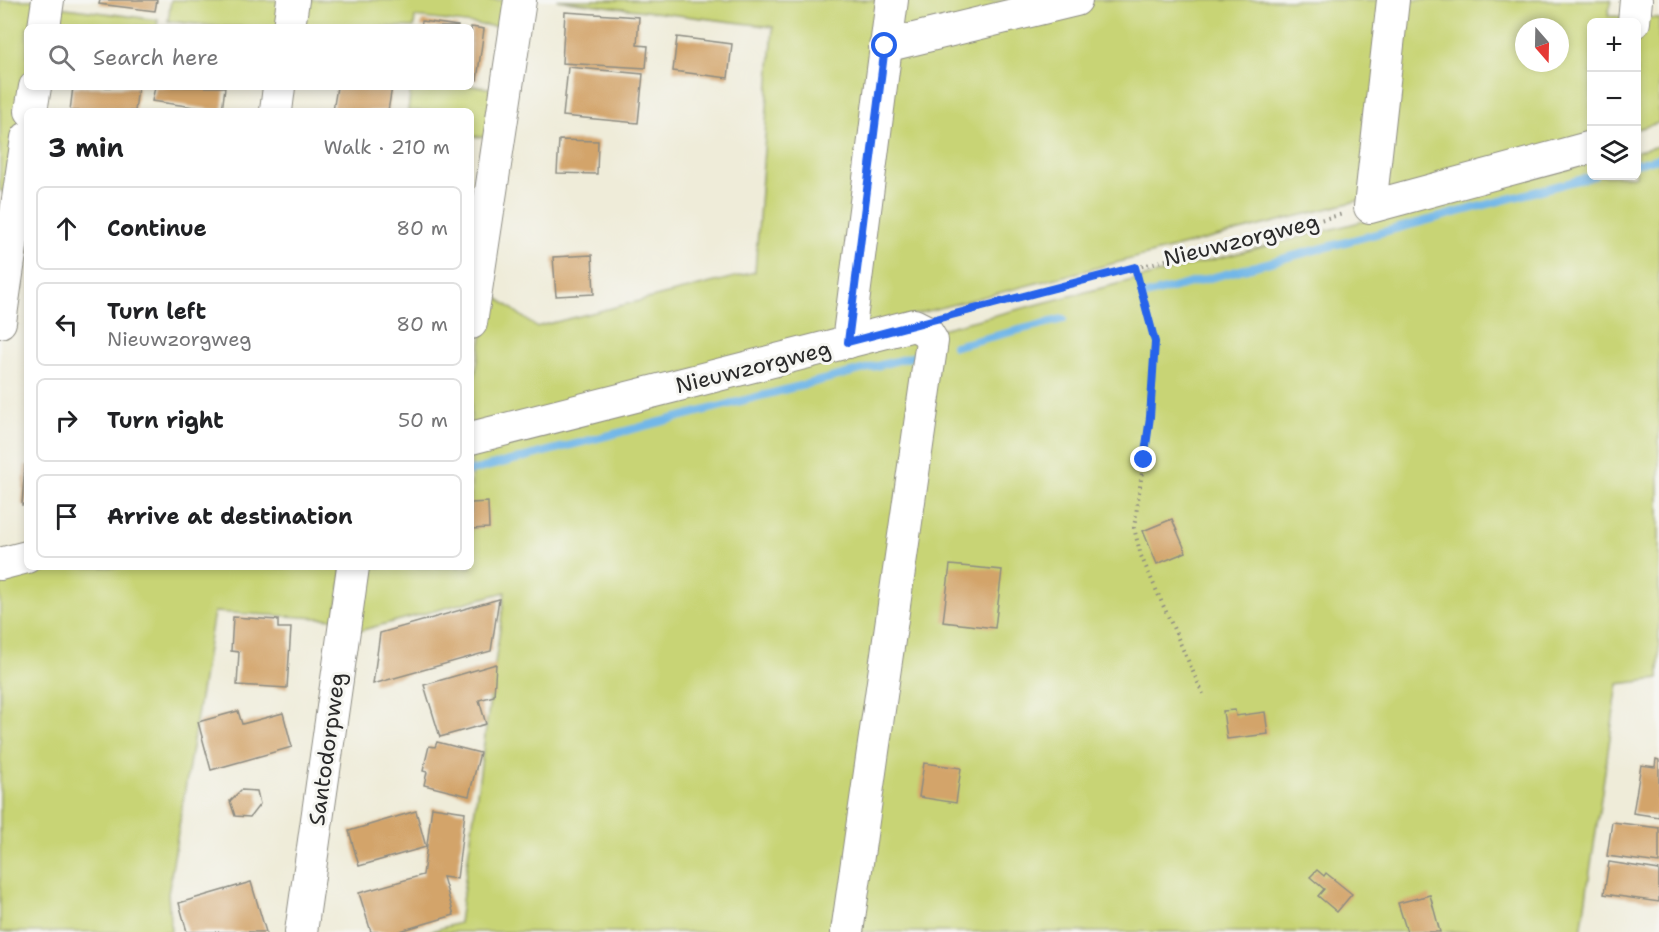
<!DOCTYPE html>
<meta charset="utf-8">
<style>
:root{--surface:#fff;--page:#f6f6f6;--text:#202124;--muted:#757577;--line:#e0e0e0}
body{margin:0;font-family:"Shantell Sans",sans-serif;background:var(--page);color:var(--text)}
.controls{position:absolute;right:18px;top:18px;display:grid;overflow:hidden;border-radius:9px;box-shadow:0 3px 9px #0003}
.controls button{width:54px;height:54px;display:grid;place-items:center;padding:0;border:0;border-bottom:2px solid var(--line);background:var(--surface);color:var(--text);font:30px sans-serif}
.compass{position:absolute;left:1515px;top:18px;width:54px;height:54px;border-radius:50%;background:var(--surface);box-shadow:0 3px 9px #0003;rotate:160deg}
.stop{position:absolute;width:18px;height:18px;margin:-14px;border:4px solid #2563eb;border-radius:50%;background:#fff}
.stop.end{background:#2563eb;border-color:#fff;box-shadow:0 2px 6px #0008}
.list{margin:0;padding:0;list-style:none}
h2{display:flex;justify-content:space-between;align-items:center;height:78px;margin:0;padding:0 24px;font-size:26px}
h2 small{font-size:20px;font-weight:400;color:var(--muted)}
.list li{display:grid;grid-template-columns:39px 1fr auto;gap:18px;align-items:center;box-sizing:border-box;height:84px;margin:0 12px 12px;padding:0 12px;border:2px solid var(--line);border-radius:9px}
.list b{display:block;font-size:22px;white-space:nowrap}
.list p{margin:0;font-size:20px;white-space:nowrap;color:var(--muted)}
.list em{font-size:20px;font-style:normal;color:var(--muted)}
.icon{flex:none;width:33px;height:33px;fill:none;stroke:currentColor;stroke-width:2;stroke-linecap:round;stroke-linejoin:round}
.map{position:relative;flex:none;width:1659px;height:932px;overflow:hidden}
.search{position:absolute;background:var(--surface);box-shadow:0 3px 9px #0003;left:24px;top:24px;width:450px;height:66px;display:flex;align-items:center;gap:15px;box-sizing:border-box;padding:0 21px;border-radius:9px;color:var(--muted);font-size:22px}
.panel{position:absolute;background:var(--surface);box-shadow:0 3px 9px #0003;left:24px;top:108px;width:450px;height:462px;border-radius:9px}
.map>svg:first-child{display:block}
.green{fill:#c8d475;stroke:#7a8050;stroke-width:1.5;fill-rule:evenodd}
.lines{fill:none;stroke-linecap:round;stroke-linejoin:round}
.stream{stroke:#72b7e8;stroke-width:8}
.building{fill:#d3a46a}
.minor-casing{stroke:#8d8c82;stroke-width:34}
.path{stroke:#8d8c82;stroke-width:4;stroke-dasharray:1.5 4.5;stroke-linecap:butt}
.minor{stroke:#fff;stroke-width:32}
.route{stroke:#2563eb;stroke-width:8}
.labels{text-anchor:middle;dominant-baseline:central;stroke-width:6;stroke-linejoin:round;paint-order:stroke}
.street-label{font-size:22px;fill:#2b2b2b;stroke:#f6f6f2}
</style>
<div class="map">
<svg width="1659" height="932" viewBox="0 0 1659 932">
<rect width="100%" height="100%" fill="#f6f6f2"/>
<filter id="ink" filterUnits="userSpaceOnUse"><feTurbulence type="fractalNoise" baseFrequency=".0167" numOctaves="2"/><feDisplacementMap in="SourceGraphic" scale="12" xChannelSelector="R" yChannelSelector="G"/><feConvolveMatrix kernelMatrix="1 2 1 2 8 2 1 2 1" color-interpolation-filters="sRGB"/></filter>
<filter id="wash" filterUnits="userSpaceOnUse"><feTurbulence type="fractalNoise" baseFrequency=".008" numOctaves="4" result="noise"/><feDisplacementMap in="SourceGraphic" scale="24" xChannelSelector="R" yChannelSelector="G"/><feGaussianBlur stdDeviation="1.35" result="paint"/><feColorMatrix in="noise" values="0 0 0 0 0 0 0 0 0 0 0 0 0 0 0 0 0 1.4 0 .05"/><feComposite in="paint" operator="in"/></filter>
<g filter="url(#wash)">
<rect width="100%" height="100%" fill="#efecd9"/>
<g class="green">
<polygon points="0,0 41,0 37,27 27,27 27,87 12,192 0,191"/>
<polygon points="171,0 284,0 281,27 220,27 168,21"/>
<polygon points="301,0 512,0 508,28 415,17 414,27 297,27"/>
<path d="M557,0H1611L1608,16L1659,18V123L1637,129L1636,22H1592L1591,141L471,428V398L490,292L536,327L755,272L773,27ZM1524,27H1560V63H1524Z"/>
<polygon points="51,6 158,20 157,27 48,27"/>
<polygon points="471,86 497,89 491,138 471,136 471,111 408,111 411,87"/>
<polygon points="1659,146 1659,679 1618,684 1581,932 428,932 459,923 505,592 359,631 360,567 471,567 471,449 1591,163 1592,176 1636,176 1637,151"/>
<polygon points="30,567 344,567 335,619 214,612 168,894 171,932 0,932 0,575"/>
</g>
<g class="lines">
<g class="stream">
<polyline points="1636,164 1659,158"/>
<polyline points="1146,295 1594,176"/>
<polyline points="955,346 1063,319"/>
<polyline points="471,471 915,356"/>
</g>
</g>
<g id="blocks">
<g class="building">
<polygon points="100,0 157,0 155,11 99,4"/>
<polygon points="565,12 639,17 637,45 648,46 646,68 562,63"/>
<polygon points="422,21 458,26 458,27 421,27"/>
<polygon points="471,27 484,29 477,80 471,79"/>
<polygon points="677,37 732,44 728,78 673,71"/>
<polygon points="568,67 643,74 638,123 563,116"/>
<polygon points="73,87 138,87 135,111 70,111"/>
<polygon points="155,87 225,87 222,111 152,101"/>
<polygon points="337,87 392,87 388,111 333,111"/>
<polygon points="559,140 598,141 597,174 557,173"/>
<polygon points="592,255 594,294 556,296 553,257"/>
<polygon points="25,465 27,465 27,505 22,505"/>
<polygon points="488,502 489,528 471,529 471,503"/>
<polygon points="1172,519 1186,552 1157,564 1143,531"/>
<polygon points="950,565 1002,570 995,628 943,622"/>
<polygon points="499,599 491,651 373,684 380,633"/>
<polygon points="233,617 278,620 278,628 291,628 287,688 237,685 239,652 231,651"/>
<polygon points="496,664 494,696 479,700 486,724 440,737 424,685"/>
<polygon points="1235,710 1236,716 1265,712 1268,734 1227,739 1223,711"/>
<polygon points="238,711 242,724 283,713 292,747 211,770 198,722"/>
<polygon points="437,742 480,753 469,796 424,785 427,772 423,771 429,746 435,747"/>
<polygon points="1656,759 1659,760 1659,817 1633,813 1641,765 1655,767"/>
<polygon points="924,763 961,768 956,803 919,797"/>
<polygon points="241,790 257,791 260,804 250,817 235,816 230,801"/>
<polygon points="432,807 465,812 457,879 443,877 454,915 397,932 371,932 359,893 423,875"/>
<polygon points="416,811 426,847 359,866 349,831"/>
<polygon points="1612,822 1659,828 1659,863 1607,856"/>
<polygon points="1609,862 1659,870 1659,902 1604,894"/>
<polygon points="1317,870 1324,876 1326,873 1352,894 1337,912 1318,896 1324,889 1310,877"/>
<polygon points="251,882 266,932 187,932 179,903"/>
<polygon points="1430,895 1440,932 1407,932 1398,903"/>
</g>
</g>
</g>
<g filter="url(#ink)">
<use href="#blocks" fill-opacity="0" stroke="#8d8c82" stroke-width="1.5"/>
<g class="lines">
<g class="minor-casing">
<g id="minor">
<polyline points="1393,0 1370,207 1592,147"/>
<polyline points="1634,22 1636,0"/>
<polyline points="44,27 48,0"/>
<polyline points="289,27 293,0"/>
<polyline points="885,46 1076,0"/>
<polyline points="31,111 35,87"/>
<polyline points="276,111 279,87"/>
<polyline points="0,322 27,138"/>
<polyline points="471,323 520,0"/>
<polyline points="848,342 892,0"/>
<polyline points="471,438 914,325 926,331 932,341 847,932"/>
<polyline points="0,564 27,557"/>
<polyline points="301,932 353,567"/>
</g>
</g>
<g class="path">
<polyline points="1135,267 1155,342 1150,417 1134,528 1141,556 1203,694"/>
<polyline points="950,316 1343,214"/>
</g>
<use href="#minor" class="minor"/>
</g>
</g>
<g class="lines" filter="url(#ink)">
<polyline class="route" points="885,46 848,342 1135,267 1155,342 1150,417 1144,460"/>
</g>
<g class="labels">
<g class="street-label">
<text transform="translate(1241 240) rotate(-14)">Nieuwzorgweg</text>
<text transform="translate(753 367) rotate(-14)">Nieuwzorgweg</text>
<text transform="translate(327 749) rotate(-82)">Santodorpweg</text>
</g>
</g>
</svg>
<div class="controls">
<button>+</button>
<button>−</button>
<button><svg class="icon" aria-label="layers" viewBox="0 0 24 24"><path d="M12 4l9 5-9 5-9-5zM3 14l9 5 9-5"/></svg></button>
</div>
<svg class="compass" viewBox="-18 -18 36 36"><path d="M0-13l5 13h-10z" fill="#e53935"/><path d="M0 13l5-13h-10z" fill="#757577"/></svg>
<div class="stop" style="left:885px;top:46px"></div>
<div class="stop end" style="left:1144px;top:460px"></div>
<div class="search"><svg class="icon" aria-label="search" viewBox="0 0 24 24"><circle cx="10" cy="10" r="6"/><path d="M15 15l6 6"/></svg>Search here</div>
<section class="panel">
<h2>3 min<small>Walk · 210 m</small></h2>
<ul class="list">
<li><svg class="icon" aria-label="ahead" viewBox="0 0 24 24"><path d="M12 20V5M6 11l6-6 6 6"/></svg><div><b>Continue</b></div><em>80 m</em></li>
<li><svg class="icon" aria-label="left" viewBox="0 0 24 24"><path d="M17 20v-9H6M10 6l-5 5 5 5"/></svg><div><b>Turn left</b><p>Nieuwzorgweg</p></div><em>80 m</em></li>
<li><svg class="icon" aria-label="right" viewBox="0 0 24 24"><path d="M7 20v-9h11M14 6l5 5-5 5"/></svg><div><b>Turn right</b></div><em>50 m</em></li>
<li><svg class="icon" aria-label="arrive" viewBox="0 0 24 24"><path d="M6 21V4h12l-3 4 3 4H6"/></svg><div><b>Arrive at destination</b></div></li>
</ul>
</section>
</div>
